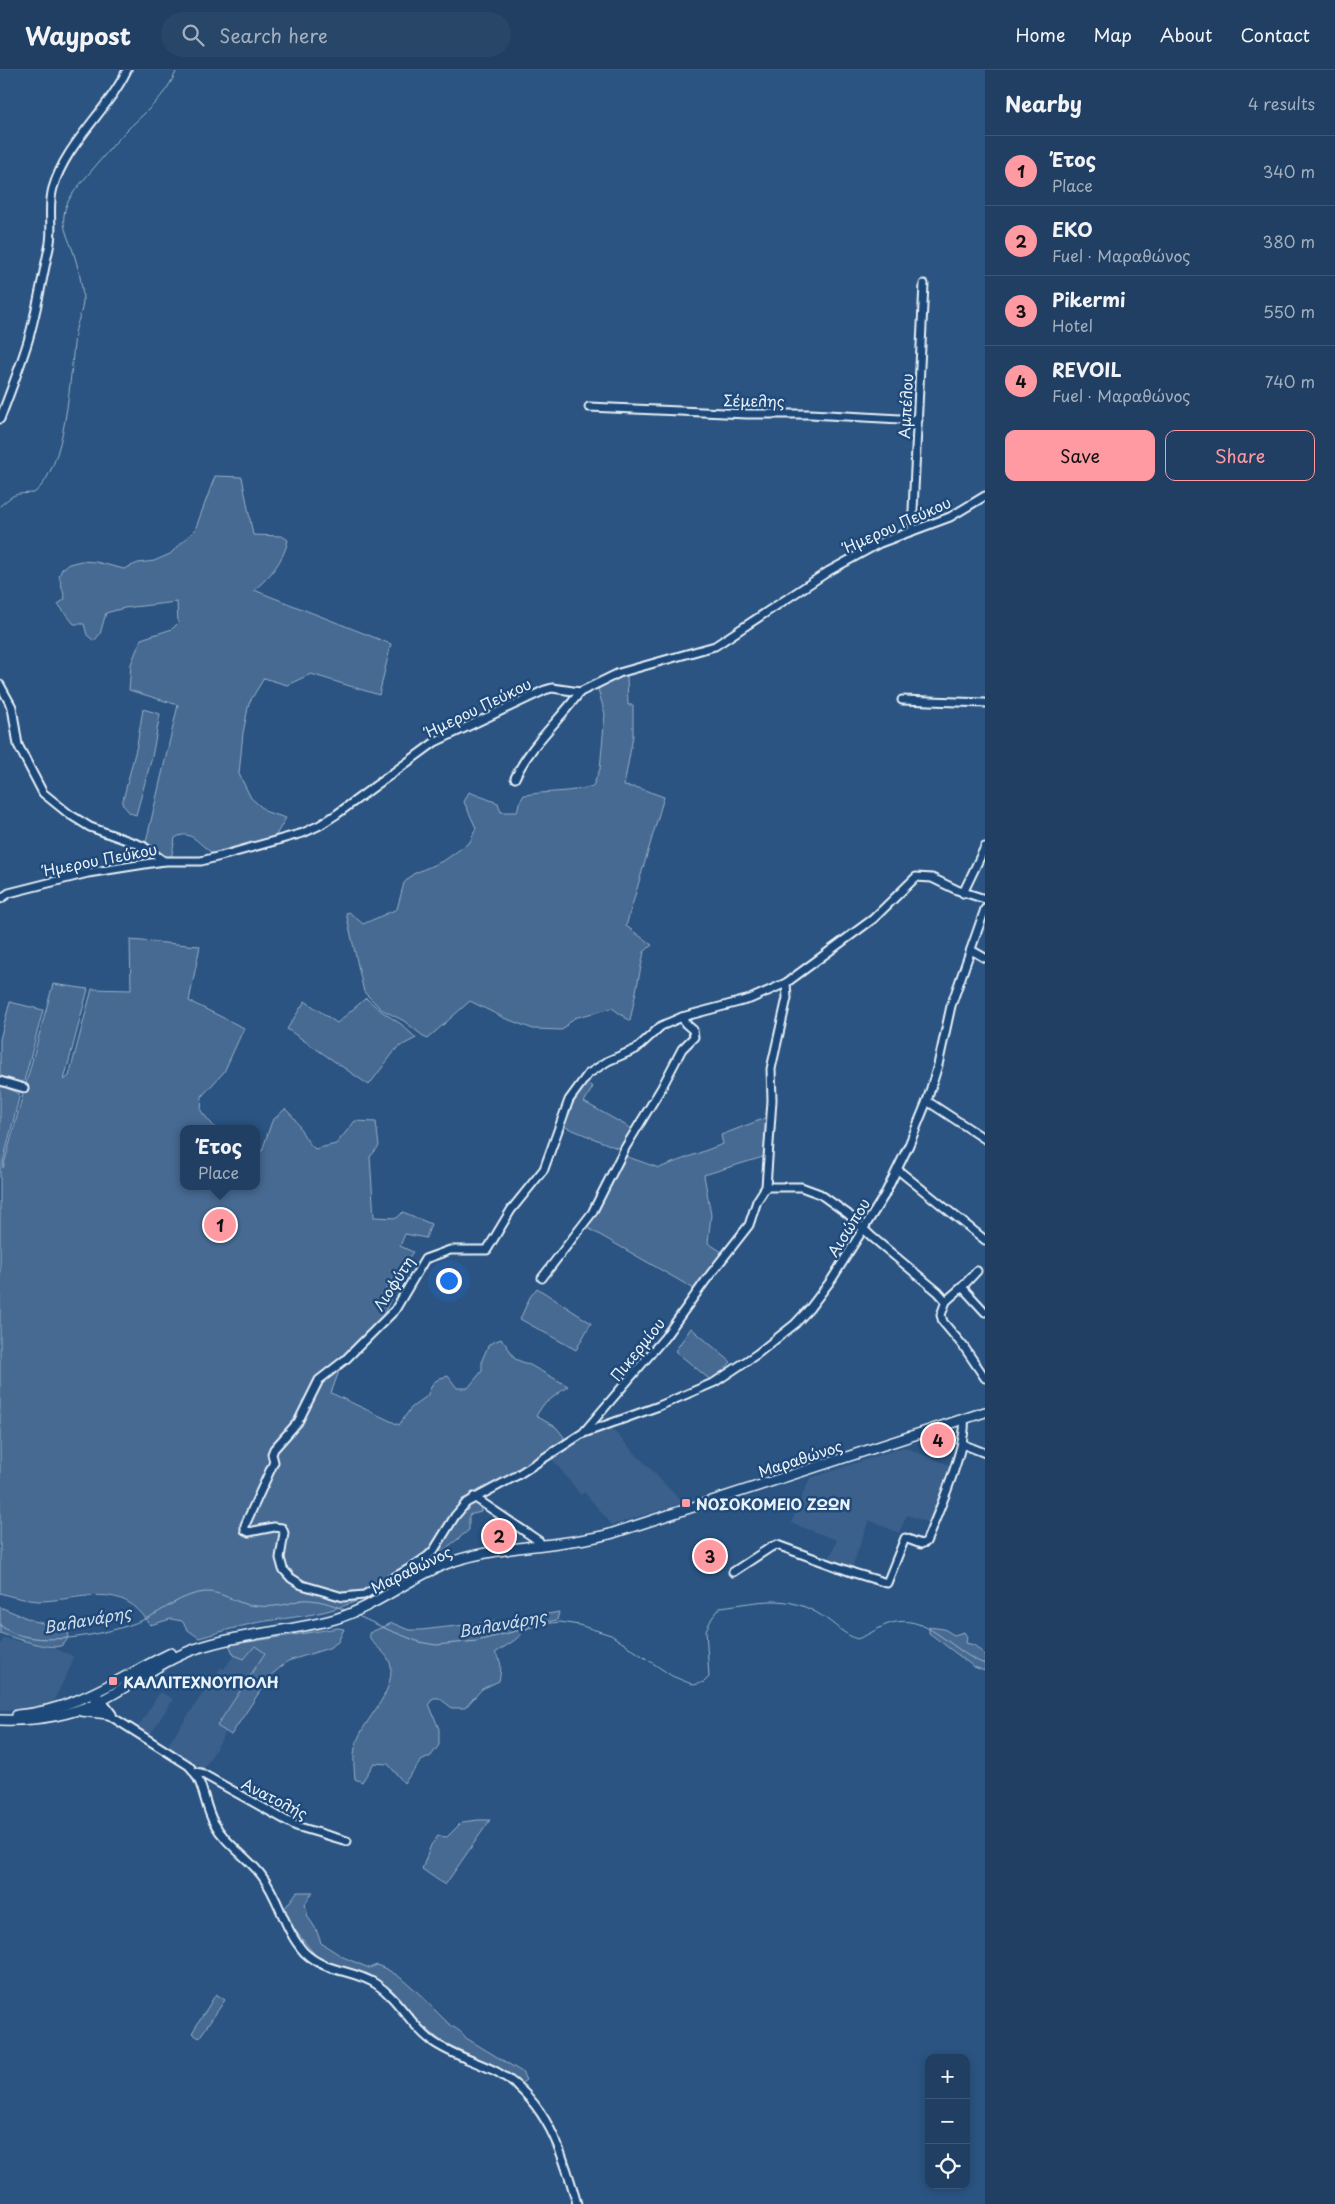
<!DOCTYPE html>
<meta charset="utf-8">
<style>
:root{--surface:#203f62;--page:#284668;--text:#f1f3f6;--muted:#a2afbe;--line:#3d5877;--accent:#ff9aa2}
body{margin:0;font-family:"Playpen Sans",sans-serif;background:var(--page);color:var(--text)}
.controls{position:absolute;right:15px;bottom:15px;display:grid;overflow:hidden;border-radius:10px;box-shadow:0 2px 8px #0003}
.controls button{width:45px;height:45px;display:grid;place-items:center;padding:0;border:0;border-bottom:1px solid var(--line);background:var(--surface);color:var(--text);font:25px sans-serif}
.you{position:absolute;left:448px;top:1210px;width:18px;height:18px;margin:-12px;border:4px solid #fff;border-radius:50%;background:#1a73e8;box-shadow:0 0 0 8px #1a73e833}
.badge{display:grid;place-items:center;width:32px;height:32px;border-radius:50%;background:var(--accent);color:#111;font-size:16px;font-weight:700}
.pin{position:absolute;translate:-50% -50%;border:2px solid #fff;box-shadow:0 1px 5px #0006}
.popup{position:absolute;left:180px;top:1055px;width:80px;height:65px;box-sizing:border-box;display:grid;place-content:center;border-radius:10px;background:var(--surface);filter:drop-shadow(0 1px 4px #0005);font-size:16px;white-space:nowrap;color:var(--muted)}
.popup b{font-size:19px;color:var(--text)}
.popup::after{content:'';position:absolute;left:50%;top:100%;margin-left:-10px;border:10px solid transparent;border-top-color:var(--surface)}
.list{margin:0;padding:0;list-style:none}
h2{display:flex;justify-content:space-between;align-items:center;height:65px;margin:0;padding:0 20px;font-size:21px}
h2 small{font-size:16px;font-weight:400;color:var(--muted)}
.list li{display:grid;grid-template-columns:32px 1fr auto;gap:15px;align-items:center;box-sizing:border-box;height:70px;padding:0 20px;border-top:1px solid var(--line)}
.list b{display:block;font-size:19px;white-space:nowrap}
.list p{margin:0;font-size:16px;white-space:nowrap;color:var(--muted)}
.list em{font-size:16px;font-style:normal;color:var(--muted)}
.actions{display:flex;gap:10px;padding:15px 20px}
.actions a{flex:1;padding:11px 0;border:1px solid var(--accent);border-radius:10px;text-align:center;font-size:18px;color:var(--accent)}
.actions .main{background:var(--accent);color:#111}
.icon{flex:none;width:28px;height:28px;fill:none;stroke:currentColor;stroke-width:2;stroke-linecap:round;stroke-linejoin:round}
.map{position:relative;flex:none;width:985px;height:2134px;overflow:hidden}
header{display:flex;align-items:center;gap:30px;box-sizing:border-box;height:70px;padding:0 25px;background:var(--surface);border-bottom:1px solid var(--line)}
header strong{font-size:24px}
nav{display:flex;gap:28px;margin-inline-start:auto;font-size:18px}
.search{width:350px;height:45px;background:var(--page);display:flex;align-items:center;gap:12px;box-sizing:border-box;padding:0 18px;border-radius:28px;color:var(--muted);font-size:19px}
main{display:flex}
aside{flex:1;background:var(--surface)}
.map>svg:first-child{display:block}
.built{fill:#3a608b}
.green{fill:#476b93;stroke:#98aec6}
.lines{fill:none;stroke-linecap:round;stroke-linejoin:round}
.stream{stroke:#a0b6cb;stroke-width:1}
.minor-casing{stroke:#e8f1f8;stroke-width:11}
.major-casing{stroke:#e8f1f8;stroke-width:12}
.minor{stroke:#1f4a7a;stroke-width:7}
.major{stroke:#1f4a7a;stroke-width:9}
.poi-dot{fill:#ff9aa2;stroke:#1f4a7a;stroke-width:2}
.labels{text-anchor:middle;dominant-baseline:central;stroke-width:5;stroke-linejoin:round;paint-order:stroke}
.street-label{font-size:15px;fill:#e8f1f8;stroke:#1f4a7a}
.poi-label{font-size:15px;font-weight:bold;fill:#e8f1f8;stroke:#1f4a7a;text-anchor:start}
.water-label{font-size:16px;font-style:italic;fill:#d0dde9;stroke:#1f4a7a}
</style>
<header>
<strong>Waypost</strong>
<div class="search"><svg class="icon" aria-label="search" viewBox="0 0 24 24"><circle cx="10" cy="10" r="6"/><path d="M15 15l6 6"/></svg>Search here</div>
<nav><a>Home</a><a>Map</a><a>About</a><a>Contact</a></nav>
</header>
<main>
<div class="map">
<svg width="985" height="2134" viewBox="0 0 985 2134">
<rect width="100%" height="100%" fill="#2b5482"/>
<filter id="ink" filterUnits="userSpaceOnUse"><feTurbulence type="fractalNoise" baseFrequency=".02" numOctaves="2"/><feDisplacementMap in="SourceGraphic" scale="10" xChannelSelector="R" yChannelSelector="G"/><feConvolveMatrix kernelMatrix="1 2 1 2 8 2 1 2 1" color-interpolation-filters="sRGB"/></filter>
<g filter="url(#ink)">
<g class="built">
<polygon points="610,1357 683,1433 612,1455 584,1422 581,1425 551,1388 583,1366"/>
<polygon points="904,1377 954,1397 932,1454 907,1445 899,1463 869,1450 851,1500 828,1492 837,1470 791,1453 809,1410 811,1408"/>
<polygon points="3,1568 56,1579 73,1586 71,1596 51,1636 31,1639 0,1640 0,1577"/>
<polygon points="255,1576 266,1583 217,1655 226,1662 203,1700 167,1676 221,1597 224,1599 234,1585 244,1589"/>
<polygon points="160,1622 173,1629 150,1665 138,1657"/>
</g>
<g class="green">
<path d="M215,406L242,407L253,465L282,466L288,470C284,490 269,508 254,520L391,574L379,625L311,604L287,615L264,608L249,633L243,663L239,704L251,728L267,742L286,748L273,770C262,773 227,786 219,785C201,782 194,756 175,768L171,789L164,788L146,772L178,635L129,620L131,594L141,569L172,559L178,553L177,532L124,538L106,543L100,564L94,571L87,565L84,554H74L58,534L65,529L59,506L62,499L69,494L81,491L96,492L124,499L138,493L154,491L170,484L195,460Z"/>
<path d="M627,605L628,635H633V666L624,716L639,718L664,727L626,856L652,875L644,882L630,951L612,938L574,948L562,960L533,959L504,948L470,931L427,969L404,951L381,939L364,922L346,843L349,842L363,854L397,839L404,813L413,804L445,790L470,772L476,758L464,732L469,722L498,733L501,742H517L519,733L524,725C548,721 570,723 593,716L600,699L605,644L598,619L614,609Z"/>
<polygon points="143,639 160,644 152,687 136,745 130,743 122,734 137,675"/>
<path d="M130,870L200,876L189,931L244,958L224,1002L202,1026L201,1041L216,1059H184V1116H256V1080L262,1081L272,1051L285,1039C302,1052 299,1065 315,1079L336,1074L355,1051L376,1052L379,1076L370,1087L374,1147L397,1148L403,1142L431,1154L426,1168L405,1164L400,1176L413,1182L386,1218L390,1230L384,1244L345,1285L331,1323L399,1355L411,1338L427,1326L433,1313L440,1308L448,1306L457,1318H468L482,1301V1290L489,1274L501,1269L507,1276L515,1289L530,1295L568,1316L543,1335L536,1346L556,1357L564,1367L563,1371L500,1412L472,1426L480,1434L481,1442L469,1445V1460C429,1493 384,1524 334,1539C308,1547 281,1548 255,1553C236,1557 217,1563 199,1568L188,1560L182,1551L171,1549L150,1555C122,1508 80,1531 38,1531C25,1530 12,1527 0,1523V1015L20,1024L3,1092V1098L53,914L88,919L64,1010L69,1006L92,919L131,920Z"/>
<polygon points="366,928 381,941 401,954 416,968 397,978 369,1015 287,959 305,931 337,953"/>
<polygon points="10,932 43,940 23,1015 0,1009 0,969"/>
<polygon points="586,1013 593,1017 584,1032 634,1060 622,1080 563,1056 569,1040"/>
<polygon points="768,1047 766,1086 704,1105 711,1145 708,1173 725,1184 696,1220 586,1157 625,1086 659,1098 723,1074 721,1065"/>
<polygon points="537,1218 591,1253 576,1280 520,1249 530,1227"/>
<polygon points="691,1258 731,1292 713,1312 675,1281"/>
<path d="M0,1537L34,1551L63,1558L69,1564C67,1569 66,1574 60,1576C50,1580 10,1567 0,1563Z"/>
<path d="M559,1542L557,1550L531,1555L515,1570L495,1583C503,1591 501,1600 499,1611L482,1619L465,1638H452L439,1628H433L429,1634L439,1659V1675L431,1686L421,1691L404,1713L388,1694L374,1693L362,1712L355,1709C354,1698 353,1688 355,1678C361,1651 390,1631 391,1601C392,1581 369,1577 369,1563L392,1553L409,1560H421L526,1548Z"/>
<polygon points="929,1557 944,1559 954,1565 964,1562 967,1567 966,1573 974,1575 985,1585 985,1601 974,1597 929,1563"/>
<polygon points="338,1558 344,1559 338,1572 329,1578 288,1591 270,1606 231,1665 217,1656 265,1583 255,1576 244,1589 234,1585 229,1575"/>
<polygon points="478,1750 490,1750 445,1815 422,1799 431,1775 438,1766 447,1767 462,1752"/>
<path d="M297,1822H313L305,1834L308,1847L316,1859L321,1873L343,1887L369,1898L377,1895C407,1906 424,1930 446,1951C453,1958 461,1960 466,1968L522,2002L526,2010L522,2013L488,1993L441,1971L421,1954L392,1920L378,1911L326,1893L317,1887L293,1858L285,1838Z"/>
<polygon points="216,1924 225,1930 199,1968 192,1963"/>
</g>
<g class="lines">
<g class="stream">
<path d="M0,436C15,423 14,424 34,423C67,398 70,306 75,265C76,252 83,243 83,229C82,212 78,197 73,181C69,170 62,156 64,145C66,129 77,118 87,106C99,92 111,77 124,63C144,43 166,27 177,0"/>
<path d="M356,1545L389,1560L419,1572L436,1575L477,1571L544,1554L560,1552L579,1555L611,1565L672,1606L694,1615L704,1612L709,1607L706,1560L712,1548L721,1537C760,1532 787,1523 822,1546C835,1554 843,1564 857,1569C870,1565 882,1554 896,1552C930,1546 955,1584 985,1594"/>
<path d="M0,1555C30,1582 110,1564 143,1550C164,1541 181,1524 205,1522C221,1521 234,1532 249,1535C262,1537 274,1537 287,1534C292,1533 296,1531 301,1530C318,1529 331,1534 345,1540"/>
</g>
<g class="minor-casing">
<g id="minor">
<polyline points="589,337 747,344 810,344 918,350"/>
<path d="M0,349C10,323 20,297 28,271C37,240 42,209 49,178C54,159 47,138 53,118C66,73 107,42 127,0"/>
<polyline points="912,461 924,214"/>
<polyline points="0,615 12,637 18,675 43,723 69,744 90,757 143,776 164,791"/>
<polyline points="902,630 985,633"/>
<path d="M515,708C530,675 559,651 580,622"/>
<polyline points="963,823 985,777"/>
<polyline points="0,829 9,823 88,803 164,791 201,791 221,786 303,763 320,755 337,744 435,672 545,620 552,618 580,622 619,603 715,576 829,501 880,473 950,447 985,426"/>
<polyline points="971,880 985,888"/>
<polyline points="682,947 661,956 636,979 608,991 588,1004 569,1030 544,1099 511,1140 487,1180 450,1180 425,1189 395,1240 346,1289 319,1310 298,1352 274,1379 272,1384 274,1392 245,1455 245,1460 249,1462 274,1457 282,1458 284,1463 280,1488 283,1499 291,1508 302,1515 343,1527 364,1525 412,1497 428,1486 434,1480 455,1446 466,1433 516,1406 583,1363 665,1267 706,1210 749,1155 757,1131 766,1117 772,1030 771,999 787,928 786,913"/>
<polyline points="0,1011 24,1018"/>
<polyline points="927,1031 985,1069"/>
<polyline points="898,1100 985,1170"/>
<polyline points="766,1117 801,1117 820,1124 848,1144 872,1167 938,1222 946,1231"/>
<polyline points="542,1208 592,1143 625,1078 662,1017 682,979 694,967 693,960 685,953 682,947 750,929 786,913 873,849 916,807 932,808 957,820 985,829"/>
<polyline points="962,1217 985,1242"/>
<polyline points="946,1231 941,1245 943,1252 964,1277 985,1308"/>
<polyline points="946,1231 962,1217 977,1201"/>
<polyline points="584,1363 659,1336 715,1312 757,1284 795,1254 810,1238 832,1209 884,1126 909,1075 927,1031 938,995 951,936 985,839"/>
<polyline points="962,1374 985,1383"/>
<polyline points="474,1427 539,1471"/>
<path d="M733,1502L771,1477L777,1475L854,1503L887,1513L905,1468L921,1474L926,1472C937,1446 968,1374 964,1349"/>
<polyline points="96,1623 112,1644"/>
<path d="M94,1630L101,1640L188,1695C205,1711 203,1734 214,1753C226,1775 248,1787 262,1806C280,1830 284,1860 304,1882C325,1903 353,1899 376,1914C399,1929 410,1955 432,1971C451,1985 476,1991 497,2002C546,2029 563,2083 577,2134"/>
<polyline points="194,1702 201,1703 296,1756 347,1771"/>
</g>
</g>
<g class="major-casing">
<g id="major">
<polyline points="81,1641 108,1644"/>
<path d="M17,1645C75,1641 120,1607 171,1583"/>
<path d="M0,1650C33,1651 65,1647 96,1633C130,1617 159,1592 195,1579C241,1563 289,1562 335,1549C378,1536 412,1505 454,1491C504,1475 559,1477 610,1464L985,1342"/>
</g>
</g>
<use href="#minor" class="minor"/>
<use href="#major" class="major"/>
</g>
</g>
<g class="poi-dot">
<rect x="681" y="1428" width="10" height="10" rx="2.5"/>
<rect x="108" y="1606" width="10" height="10" rx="2.5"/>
</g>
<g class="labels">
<g class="street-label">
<text transform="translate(754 330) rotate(1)">Σέμελης</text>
<text transform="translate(905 336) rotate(-87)">Αμπέλου</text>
<text transform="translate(897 454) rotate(-24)">Ήμερου Πεύκου</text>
<text transform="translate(478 637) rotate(-26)">Ήμερου Πεύκου</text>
<text transform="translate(100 789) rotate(-11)">Ήμερου Πεύκου</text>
<text transform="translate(848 1157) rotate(-58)">Αισώπου</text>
<text transform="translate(393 1213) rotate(-57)">Λιοφύτη</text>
<text transform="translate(637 1279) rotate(-51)">Πικερμίου</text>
<text transform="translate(800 1388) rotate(-18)">Μαραθώνος</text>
<text transform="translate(411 1499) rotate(-26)">Μαραθώνος</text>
<text transform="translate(275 1728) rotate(27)">Ανατολής</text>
</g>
<g class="poi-label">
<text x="696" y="1433">ΝΟΣΟΚΟΜΕΙΟ ΖΩΩΝ</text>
<text x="123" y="1611">ΚΑΛΛΙΤΕΧΝΟΥΠΟΛΗ</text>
</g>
<g class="water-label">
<text transform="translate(87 1549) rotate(-10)">Βαλανάρης</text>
<text transform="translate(502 1553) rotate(-10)">Βαλανάρης</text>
</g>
</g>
</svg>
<div class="controls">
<button>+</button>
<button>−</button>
<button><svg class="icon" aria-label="locate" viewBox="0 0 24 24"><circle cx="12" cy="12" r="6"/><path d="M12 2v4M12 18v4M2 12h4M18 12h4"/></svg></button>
</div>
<div class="you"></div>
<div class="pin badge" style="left:220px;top:1155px">1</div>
<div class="popup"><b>Έτος</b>Place</div>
<div class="pin badge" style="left:499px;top:1466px">2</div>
<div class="pin badge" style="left:710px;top:1486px">3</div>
<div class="pin badge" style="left:938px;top:1370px">4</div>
</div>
<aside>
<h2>Nearby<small>4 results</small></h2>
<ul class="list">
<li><span class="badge">1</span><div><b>Έτος</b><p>Place</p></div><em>340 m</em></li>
<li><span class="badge">2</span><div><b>EKO</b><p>Fuel · Μαραθώνος</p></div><em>380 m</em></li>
<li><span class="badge">3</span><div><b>Pikermi</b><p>Hotel</p></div><em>550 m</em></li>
<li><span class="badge">4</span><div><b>REVOIL</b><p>Fuel · Μαραθώνος</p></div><em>740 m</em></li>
</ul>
<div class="actions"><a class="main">Save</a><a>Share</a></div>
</aside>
</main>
